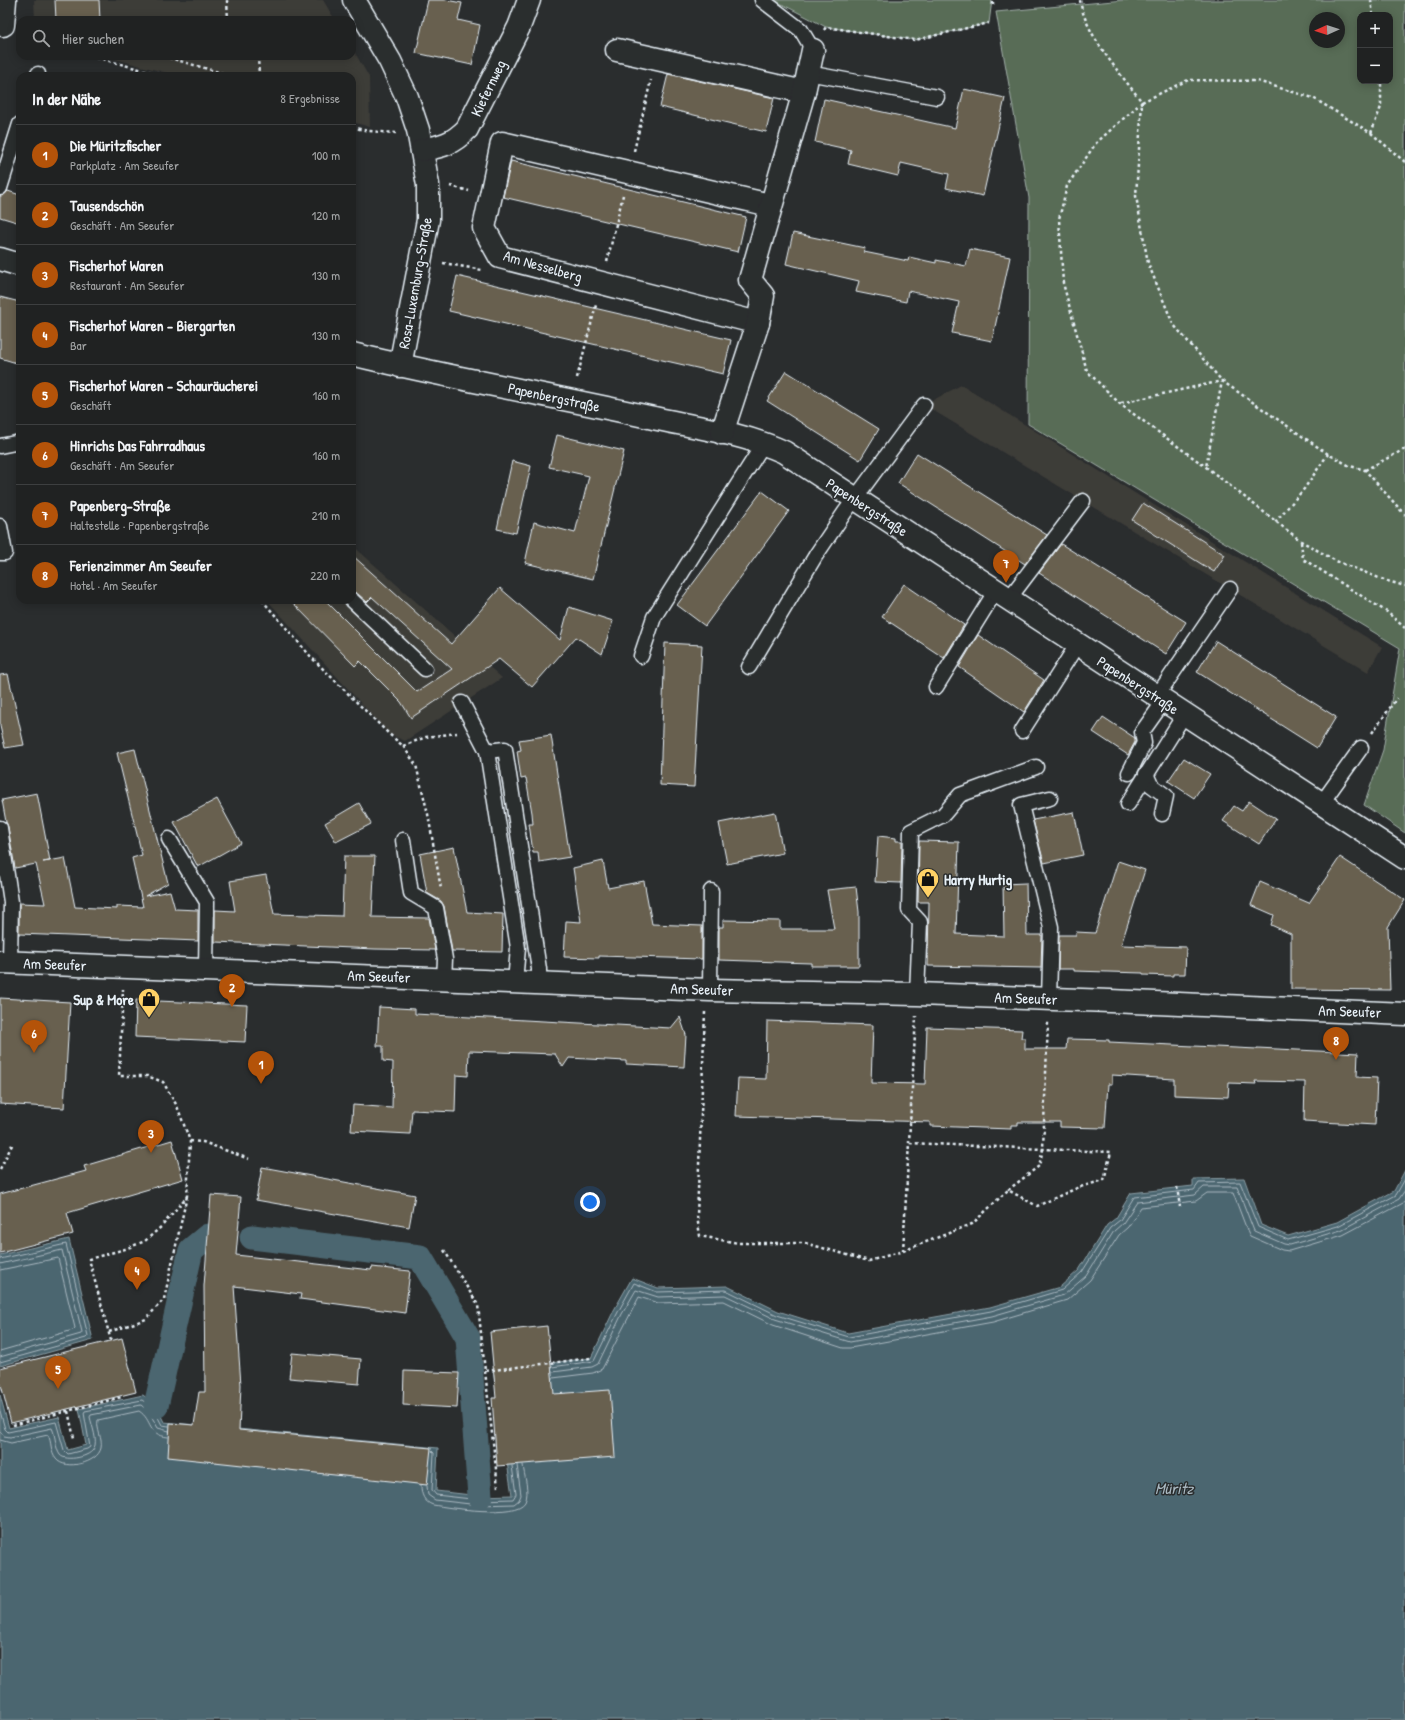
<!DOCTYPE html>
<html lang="de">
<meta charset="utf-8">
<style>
:root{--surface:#202222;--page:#2d2f2f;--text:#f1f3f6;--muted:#a2a4a5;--line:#3d3f40;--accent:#b45309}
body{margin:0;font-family:"Patrick Hand",sans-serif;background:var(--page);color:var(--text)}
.controls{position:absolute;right:12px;top:12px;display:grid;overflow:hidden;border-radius:8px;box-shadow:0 2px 10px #0003}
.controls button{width:36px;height:36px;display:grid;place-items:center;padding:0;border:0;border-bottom:1px solid var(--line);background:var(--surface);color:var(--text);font:20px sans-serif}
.compass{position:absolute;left:1309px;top:12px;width:36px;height:36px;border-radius:50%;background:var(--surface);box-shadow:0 2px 10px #0003;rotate:267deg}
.you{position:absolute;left:590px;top:1202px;width:14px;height:14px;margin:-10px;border:3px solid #fff;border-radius:50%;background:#1a73e8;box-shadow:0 0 0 6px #1a73e833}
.badge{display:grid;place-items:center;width:26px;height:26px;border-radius:50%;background:var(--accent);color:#fff;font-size:13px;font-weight:700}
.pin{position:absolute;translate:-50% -33px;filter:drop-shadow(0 1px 2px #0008)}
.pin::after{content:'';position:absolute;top:21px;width:14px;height:12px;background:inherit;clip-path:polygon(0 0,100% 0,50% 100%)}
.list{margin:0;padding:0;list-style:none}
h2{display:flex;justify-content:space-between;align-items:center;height:52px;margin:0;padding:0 16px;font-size:17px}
h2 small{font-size:13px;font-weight:400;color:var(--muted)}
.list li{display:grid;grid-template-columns:26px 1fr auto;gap:12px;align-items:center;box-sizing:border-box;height:60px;padding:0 16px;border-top:1px solid var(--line)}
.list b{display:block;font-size:15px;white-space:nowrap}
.list p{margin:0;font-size:13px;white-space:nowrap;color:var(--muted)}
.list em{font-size:13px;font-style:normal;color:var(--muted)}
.icon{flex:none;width:22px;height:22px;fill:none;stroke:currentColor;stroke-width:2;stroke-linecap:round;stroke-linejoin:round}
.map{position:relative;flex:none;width:1405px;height:1720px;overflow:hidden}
.search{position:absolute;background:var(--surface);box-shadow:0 2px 10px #0003;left:16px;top:16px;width:340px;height:44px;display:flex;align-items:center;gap:10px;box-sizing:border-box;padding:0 14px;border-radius:12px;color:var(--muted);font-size:15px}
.panel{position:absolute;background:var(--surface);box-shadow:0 2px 10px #0003;left:16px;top:72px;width:340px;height:532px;border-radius:12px}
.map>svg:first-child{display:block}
.built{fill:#3d3c38}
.green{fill:#596c57;stroke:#a0aea8;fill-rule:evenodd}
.water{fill:#4c6670;stroke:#8a9ea6}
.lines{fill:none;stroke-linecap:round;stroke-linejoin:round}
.shore{stroke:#aab9c2;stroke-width:1}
.canal{stroke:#4c6670;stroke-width:25}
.building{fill:#686050;stroke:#e8f1f8}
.lane-casing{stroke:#e8f1f8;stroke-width:17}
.street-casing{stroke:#e8f1f8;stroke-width:25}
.path{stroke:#e8f1f8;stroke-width:2.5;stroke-dasharray:3 3;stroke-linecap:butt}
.lane{stroke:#2a2d2e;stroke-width:14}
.street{stroke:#2a2d2e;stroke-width:22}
.labels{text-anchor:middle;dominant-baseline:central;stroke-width:3;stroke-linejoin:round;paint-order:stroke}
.street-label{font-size:15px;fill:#e8f1f8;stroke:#2a2d2e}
.poi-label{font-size:15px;font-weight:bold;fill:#e8f1f8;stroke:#2a2d2e;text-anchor:start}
.water-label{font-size:16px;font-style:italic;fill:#aab9c2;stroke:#2a2d2e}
</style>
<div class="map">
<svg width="1405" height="1720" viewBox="0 0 1405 1720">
<rect width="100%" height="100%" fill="#2a2d2e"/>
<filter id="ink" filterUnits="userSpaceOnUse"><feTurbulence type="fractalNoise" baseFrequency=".025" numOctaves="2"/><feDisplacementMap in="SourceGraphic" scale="8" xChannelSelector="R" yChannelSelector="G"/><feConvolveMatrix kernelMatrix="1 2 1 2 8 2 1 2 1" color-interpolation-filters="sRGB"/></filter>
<g filter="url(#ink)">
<g class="built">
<polygon points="34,0 323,0 335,20 35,20"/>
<polygon points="352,48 369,77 370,127 352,122 352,76 178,76 104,56 352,56"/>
<polygon points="961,385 1382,647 1368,672 924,405"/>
<polygon points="352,545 502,678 405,741 389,734 267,600 352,600"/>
</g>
<g class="green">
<polygon points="774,0 992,0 989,23 915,40 826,27"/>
<path d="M1124,0H1405V833L1364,805L1383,750L1400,648L1028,424L1029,198L996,12ZM1360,15H1390V81H1360ZM1315,18H1339V42H1315Z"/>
</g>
<g class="water">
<polygon points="1405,1170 1405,1720 0,1720 0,1395 9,1428 59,1417 68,1450 86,1445 79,1409 143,1395 156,1406 164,1422 438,1448 436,1491 480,1496 512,1495 493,1370 591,1358 614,1310 632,1278 658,1288 727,1286 778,1311 848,1333 990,1307 1060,1287 1079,1270 1107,1225 1116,1218 1131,1193 1193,1186 1193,1179 1244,1178 1261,1225 1288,1236 1337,1222 1394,1191"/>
<polygon points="69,1239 93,1340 0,1366 0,1255"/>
</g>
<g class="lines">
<g class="shore">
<polyline points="0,1259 66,1244 88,1336 86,1338 0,1362"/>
<polyline points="0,1264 62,1250 82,1332 81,1334 0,1357"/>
<polyline points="0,1270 58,1258 75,1328 73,1330 0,1351"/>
<polyline points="552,1367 594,1361 618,1312 634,1283 657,1292 726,1290 777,1315 849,1337 991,1311 1062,1290 1082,1272 1110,1228 1120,1220 1134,1197 1194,1190 1199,1183 1240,1182 1258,1227 1288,1240 1338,1226 1396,1195 1405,1179"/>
<polyline points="553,1372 592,1367 598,1364 622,1314 636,1290 658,1297 725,1295 775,1319 850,1342 992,1316 1064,1295 1086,1276 1114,1231 1123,1223 1137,1202 1195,1195 1204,1187 1237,1187 1254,1231 1284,1244 1290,1245 1341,1230 1399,1199 1405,1190"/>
<polyline points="553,1378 593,1373 602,1369 639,1297 658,1303 724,1301 773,1325 843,1348 850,1348 993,1322 1067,1300 1090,1280 1119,1235 1128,1227 1141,1207 1196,1201 1207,1193 1233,1193 1247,1230 1250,1236 1282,1250 1289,1251 1343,1235 1405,1202"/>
<polyline points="0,1411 5,1429 8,1432 56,1422 64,1450 68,1454 87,1449 90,1447 84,1413 85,1411 142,1400 153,1408 162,1425 169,1426"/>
<path d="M0,1431L4,1436L10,1437L52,1428C56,1436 55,1448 60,1455C66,1462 91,1457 94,1448C98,1441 92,1426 90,1417L91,1415L141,1405L149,1412L158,1428L169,1431"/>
<path d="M0,1440L11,1443L48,1435C52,1442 50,1452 56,1459C65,1471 98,1463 101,1448C103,1439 96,1429 98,1420L139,1411C153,1420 147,1435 168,1437"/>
<polyline points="432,1451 434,1453 432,1490 436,1495 480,1500 513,1499 516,1494 512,1466"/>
<path d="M421,1485C421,1495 424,1502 433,1505C450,1508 516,1518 525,1502C530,1492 524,1475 523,1465"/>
<polyline points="427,1486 428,1495 435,1500 479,1505 514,1504 519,1500 521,1495 517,1465"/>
</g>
<g class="canal">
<polyline points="252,1237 420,1257 468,1338 480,1496"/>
<polyline points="156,1406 191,1250 208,1236"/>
</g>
</g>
<g class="building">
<polygon points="55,0 99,0 100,20 56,20"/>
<polygon points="428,0 446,0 462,3 458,20 480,25 472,65 416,53"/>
<polygon points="668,74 774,98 766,132 660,107"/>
<polygon points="964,89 1005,98 983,196 946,188 949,174 901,163 898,176 848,164 851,150 815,142 824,99 955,128"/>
<polygon points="511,161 746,217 738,252 503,197"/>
<polygon points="8,191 20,195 20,223 0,217 0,196 5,194"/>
<polygon points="793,233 865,248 864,252 908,261 909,257 936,263 936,260 966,266 970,249 1010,257 992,341 952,333 959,302 908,291 906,302 856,292 859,281 786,264"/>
<polygon points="457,276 731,340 723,374 449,311"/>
<polygon points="0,297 20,302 20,364 0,358"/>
<polygon points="786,371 879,429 860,460 767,401"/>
<polygon points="557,435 624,451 593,579 525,563 534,522 575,533 589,476 549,467"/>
<polygon points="917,453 1047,535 1025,564 898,483"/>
<polygon points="512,461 531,466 516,533 497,529"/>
<polygon points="762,491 789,511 705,626 677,605"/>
<polygon points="1143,503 1225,555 1214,572 1132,520"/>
<polygon points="1061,544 1186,622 1166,654 1039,573"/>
<polygon points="352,555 451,644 500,588 560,640 569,607 613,621 602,654 576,637 532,687 499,659 411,718 401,702 360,661 355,666 290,600 325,600 417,692 452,669 372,597 367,602 358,594 352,592"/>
<polygon points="904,584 964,625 944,658 882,617"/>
<polygon points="978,635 1044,680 1024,712 959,667"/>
<polygon points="1216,641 1336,717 1317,748 1197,672"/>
<polygon points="665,643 702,645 694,787 660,785"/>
<polygon points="8,674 24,745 5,748 0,726 0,675"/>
<polygon points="1103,717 1135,738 1135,742 1128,755 1093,732"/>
<polygon points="551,735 570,857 539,862 538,852 533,852 529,824 533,824 532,813 526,778 521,779 517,751 521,750 519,740"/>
<polygon points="135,749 168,883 145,896 170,891 175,909 198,910 198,941 19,934 19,903 45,904 36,864 15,868 8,827 6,822 2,800 37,793 50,861 43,862 65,858 75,907 117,909 117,906 143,907 132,858 142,855 117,753"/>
<polygon points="1184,758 1210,774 1194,798 1168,781"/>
<polygon points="217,799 241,843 198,867 174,822"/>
<polygon points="1249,801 1276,819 1259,844 1223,821 1234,806 1242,811"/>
<polygon points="359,803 371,824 336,842 325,823"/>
<polygon points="775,812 783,853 727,864 719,823"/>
<polygon points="1074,812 1083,855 1044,863 1033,820"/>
<polygon points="878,836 896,838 896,841 902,841 901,883 875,882"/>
<polygon points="919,841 959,842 956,934 1004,936 1003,884 1026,883 1027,935 1042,935 1041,968 928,966 929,902 918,902"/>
<polygon points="454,847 467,912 503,914 502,952 452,951 444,906 441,901 427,893 420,854"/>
<polygon points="344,856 375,856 372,917 429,918 435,950 375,949 215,942 215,910 235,911 230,881 266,875 274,914 342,916"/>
<polygon points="1340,857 1405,900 1388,927 1390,990 1291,989 1291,934 1271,925 1274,915 1251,905 1260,882 1309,903"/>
<polygon points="603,861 608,888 644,881 652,924 702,926 702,959 599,956 599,958 564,957 566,921 581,922 573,868"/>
<polygon points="1118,861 1145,870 1121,945 1186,947 1185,974 1173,974 1173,976 1143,975 1143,973 1074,971 1074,969 1058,969 1059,935 1076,935 1076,932 1095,933"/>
<polygon points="856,887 859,912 859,966 811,966 811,963 719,960 719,927 723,927 723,920 780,921 780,929 834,929 827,890"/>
<polygon points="0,998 70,1002 64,1108 0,1104"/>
<polygon points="136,1000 247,1005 245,1042 135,1037"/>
<polygon points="379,1007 415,1009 415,1014 671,1028 680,1017 686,1035 684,1067 626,1064 626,1061 569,1058 563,1067 555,1054 469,1051 468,1076 456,1075 455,1112 412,1110 410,1134 351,1131 353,1105 392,1108 393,1062 383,1061 383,1046 377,1046"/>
<polygon points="767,1021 873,1025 871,1083 925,1084 927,1027 1022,1030 1021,1038 1025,1038 1025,1049 1066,1049 1067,1039 1109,1040 1109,1042 1257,1049 1257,1048 1358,1053 1357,1077 1377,1078 1375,1125 1304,1121 1305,1082 1255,1081 1256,1084 1229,1083 1228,1097 1174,1095 1174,1079 1112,1075 1112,1084 1108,1084 1105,1128 1060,1127 1060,1122 1018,1122 1018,1125 1011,1125 1011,1129 983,1128 930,1126 930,1122 736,1116 738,1078 766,1079"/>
<polygon points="172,1140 183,1179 67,1213 73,1234 0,1253 0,1194 86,1171 84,1166"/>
<polygon points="262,1167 415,1195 409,1227 256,1200"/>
<polygon points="211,1195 241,1197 236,1255 371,1270 372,1267 410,1271 405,1313 300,1299 301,1294 234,1286 241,1385 239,1430 431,1448 427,1485 168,1457 170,1423 194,1425 199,1392 205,1392 204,1286"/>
<polygon points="547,1326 554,1394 610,1390 615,1457 497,1466 492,1398 496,1398 490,1332"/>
<polygon points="122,1338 136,1392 11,1423 0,1381 0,1368"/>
<polygon points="292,1353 361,1359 359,1384 289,1378"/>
<polygon points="404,1371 459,1373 457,1408 403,1405"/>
</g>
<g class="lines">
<g class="lane-casing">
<g id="lane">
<polyline points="762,0 801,30 813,50"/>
<polyline points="808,73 937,97"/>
<polyline points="37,76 38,74"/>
<polyline points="0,188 20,124"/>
<polyline points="0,446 20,442"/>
<polyline points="0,526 5,553 0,553"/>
<polyline points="352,600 425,669"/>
<polyline points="1008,600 1083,501"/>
<polyline points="641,656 654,617 764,443"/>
<polyline points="749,667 816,555 845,512 924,405"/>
<polyline points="936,687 995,592"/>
<polyline points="1157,696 1230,589"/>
<polyline points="462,703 487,751 518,948 515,982"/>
<polyline points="1022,731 1077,645"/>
<polyline points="487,751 505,749 539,969 539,983"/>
<polyline points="1129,773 1144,743 1142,732 1164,701"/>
<polyline points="1146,774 1151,785 1166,796 1162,814"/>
<polyline points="1128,804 1184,715"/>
<polyline points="1321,804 1361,748"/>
<polyline points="0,828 11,902 10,962"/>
<polyline points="169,839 207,902 206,970"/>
<polyline points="403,840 411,893 436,908 445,959 444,979"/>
<polyline points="710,990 711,891"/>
<polyline points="917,994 920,922 909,910 911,831 943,815 960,795 1036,767"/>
<polyline points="1049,999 1051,927 1021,805 1050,798"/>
</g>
</g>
<g class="street-casing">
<g id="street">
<polyline points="354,0 390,61 407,97 418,130 428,185 428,220 400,366"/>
<polyline points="3,25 5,0"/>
<polyline points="617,50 804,92"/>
<path d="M422,150C443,146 452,144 467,129L519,27L529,0"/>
<polyline points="0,259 20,265"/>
<polyline points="758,323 500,257 484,228 502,143 770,205"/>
<path d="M352,354C450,378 550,395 649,417C694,427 743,433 784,452L1405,858"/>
<polyline points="722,433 758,323 763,296 750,280 804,92 813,50"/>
<polyline points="0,962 710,990 917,994 1110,1001 1405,1014"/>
</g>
</g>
<g class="path">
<polyline points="227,0 228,20"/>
<path d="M1080,0C1085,35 1121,74 1142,102L1096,143L1067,186L1059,219L1063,283L1087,371L1120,404L1206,467L1301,541L1336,561L1384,580L1405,586"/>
<polyline points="1371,0 1373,15"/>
<polyline points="993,5 993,0"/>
<polyline points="824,30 826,27 915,40 989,23"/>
<polyline points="91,56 165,76"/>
<polyline points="163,56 232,76"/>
<polyline points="258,56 259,76"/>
<polyline points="352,127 368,131 396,133"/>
<polyline points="1371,133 1381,107 1381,81"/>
<polyline points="634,151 651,80"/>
<polyline points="1405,162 1371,133 1313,98 1257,81 1188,80 1142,102 1136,196 1148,263 1173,324 1222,381 1328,454 1350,466 1365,470 1405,515"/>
<polyline points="450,186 469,191"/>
<polyline points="607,262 623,195"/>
<polyline points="443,263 482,270"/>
<polyline points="577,378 596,305"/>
<polyline points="1121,403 1222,381 1206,467"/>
<polyline points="1365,470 1405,449"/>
<polyline points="1275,522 1304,489 1328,454"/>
<polyline points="1301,542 1303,559 1387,612 1405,628"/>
<polyline points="262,600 312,658 389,734 403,746 416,765 428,814 441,889"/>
<polyline points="1372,733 1397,698"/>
<polyline points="403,746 426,737 457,733"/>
<polyline points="705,1012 697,1216 700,1236 738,1243 805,1243 869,1261 903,1251 972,1224 1008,1190 1037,1206 1077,1188 1104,1180 1111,1152 909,1143"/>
<polyline points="190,1141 203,1142 249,1159"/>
<polyline points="0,1169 13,1143"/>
<polyline points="1177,1187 1180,1207"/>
<polyline points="1008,1190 1039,1166 1043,1149 1048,1022"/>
<polyline points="444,1250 478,1305 485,1371 591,1358"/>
<polyline points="903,1251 916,1016"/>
<polyline points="109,1332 146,1319 164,1299 187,1196"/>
<polyline points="111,1341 89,1259 125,1249 145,1241 162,1226 187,1196 190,1141 177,1106 163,1082 147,1076 119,1076 123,989"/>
<polyline points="485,1371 498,1487"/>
<polyline points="68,1411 74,1438"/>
<polyline points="13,1425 122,1397 122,1395"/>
</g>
<use href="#lane" class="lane"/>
<use href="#street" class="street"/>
</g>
</g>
<defs>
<g id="shop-pin" transform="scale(1.15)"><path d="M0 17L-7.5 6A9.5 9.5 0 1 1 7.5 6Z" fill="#ffd166" stroke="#2a2d2e"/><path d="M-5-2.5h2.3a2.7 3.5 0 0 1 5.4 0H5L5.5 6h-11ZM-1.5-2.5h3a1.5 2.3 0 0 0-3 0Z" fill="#111"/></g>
</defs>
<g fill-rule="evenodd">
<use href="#shop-pin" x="928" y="879"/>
<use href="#shop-pin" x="149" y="999"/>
</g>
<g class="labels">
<g class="street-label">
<text transform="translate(488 88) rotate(-64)">Kiefernweg</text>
<text transform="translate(543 266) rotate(16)">Am Nesselberg</text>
<text transform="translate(415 283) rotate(-80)">Rosa-Luxemburg-Straße</text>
<text transform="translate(554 397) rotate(12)">Papenbergstraße</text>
<text transform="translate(867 507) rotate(33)">Papenbergstraße</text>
<text transform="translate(1138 685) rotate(33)">Papenbergstraße</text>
<text transform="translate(55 964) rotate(2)">Am Seeufer</text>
<text transform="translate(379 976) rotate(2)">Am Seeufer</text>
<text transform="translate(702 989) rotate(2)">Am Seeufer</text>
<text transform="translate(1026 998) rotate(2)">Am Seeufer</text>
<text transform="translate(1350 1011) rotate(2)">Am Seeufer</text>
</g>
<g class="poi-label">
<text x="944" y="879">Harry Hurtig</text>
<text x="134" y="999" text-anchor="end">Sup &amp; More</text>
</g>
<g class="water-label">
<text x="1174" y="1488">Müritz</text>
</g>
</g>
</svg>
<div class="controls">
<button>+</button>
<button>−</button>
</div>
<svg class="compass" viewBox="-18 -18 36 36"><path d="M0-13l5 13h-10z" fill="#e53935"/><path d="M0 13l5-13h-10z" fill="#a2a4a5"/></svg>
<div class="you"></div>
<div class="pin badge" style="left:261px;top:1084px">1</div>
<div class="pin badge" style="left:232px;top:1007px">2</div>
<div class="pin badge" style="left:151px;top:1153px">3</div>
<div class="pin badge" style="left:137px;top:1290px">4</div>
<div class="pin badge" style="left:58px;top:1389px">5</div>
<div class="pin badge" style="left:34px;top:1053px">6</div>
<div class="pin badge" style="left:1006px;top:583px">7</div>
<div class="pin badge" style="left:1336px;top:1060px">8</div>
<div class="search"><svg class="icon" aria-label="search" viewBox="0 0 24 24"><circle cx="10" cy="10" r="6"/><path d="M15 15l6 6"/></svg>Hier suchen</div>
<section class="panel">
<h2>In der Nähe<small>8 Ergebnisse</small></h2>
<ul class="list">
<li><span class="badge">1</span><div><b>Die Müritzfischer</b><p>Parkplatz · Am Seeufer</p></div><em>100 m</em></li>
<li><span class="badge">2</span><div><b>Tausendschön</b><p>Geschäft · Am Seeufer</p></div><em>120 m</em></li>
<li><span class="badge">3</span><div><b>Fischerhof Waren</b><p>Restaurant · Am Seeufer</p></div><em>130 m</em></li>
<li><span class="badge">4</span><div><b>Fischerhof Waren - Biergarten</b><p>Bar</p></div><em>130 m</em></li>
<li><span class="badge">5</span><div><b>Fischerhof Waren - Schauräucherei</b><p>Geschäft</p></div><em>160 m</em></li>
<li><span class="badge">6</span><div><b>Hinrichs Das Fahrradhaus</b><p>Geschäft · Am Seeufer</p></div><em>160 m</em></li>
<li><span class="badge">7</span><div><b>Papenberg-Straße</b><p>Haltestelle · Papenbergstraße</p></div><em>210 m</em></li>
<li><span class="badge">8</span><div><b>Ferienzimmer Am Seeufer</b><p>Hotel · Am Seeufer</p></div><em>220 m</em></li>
</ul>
</section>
</div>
